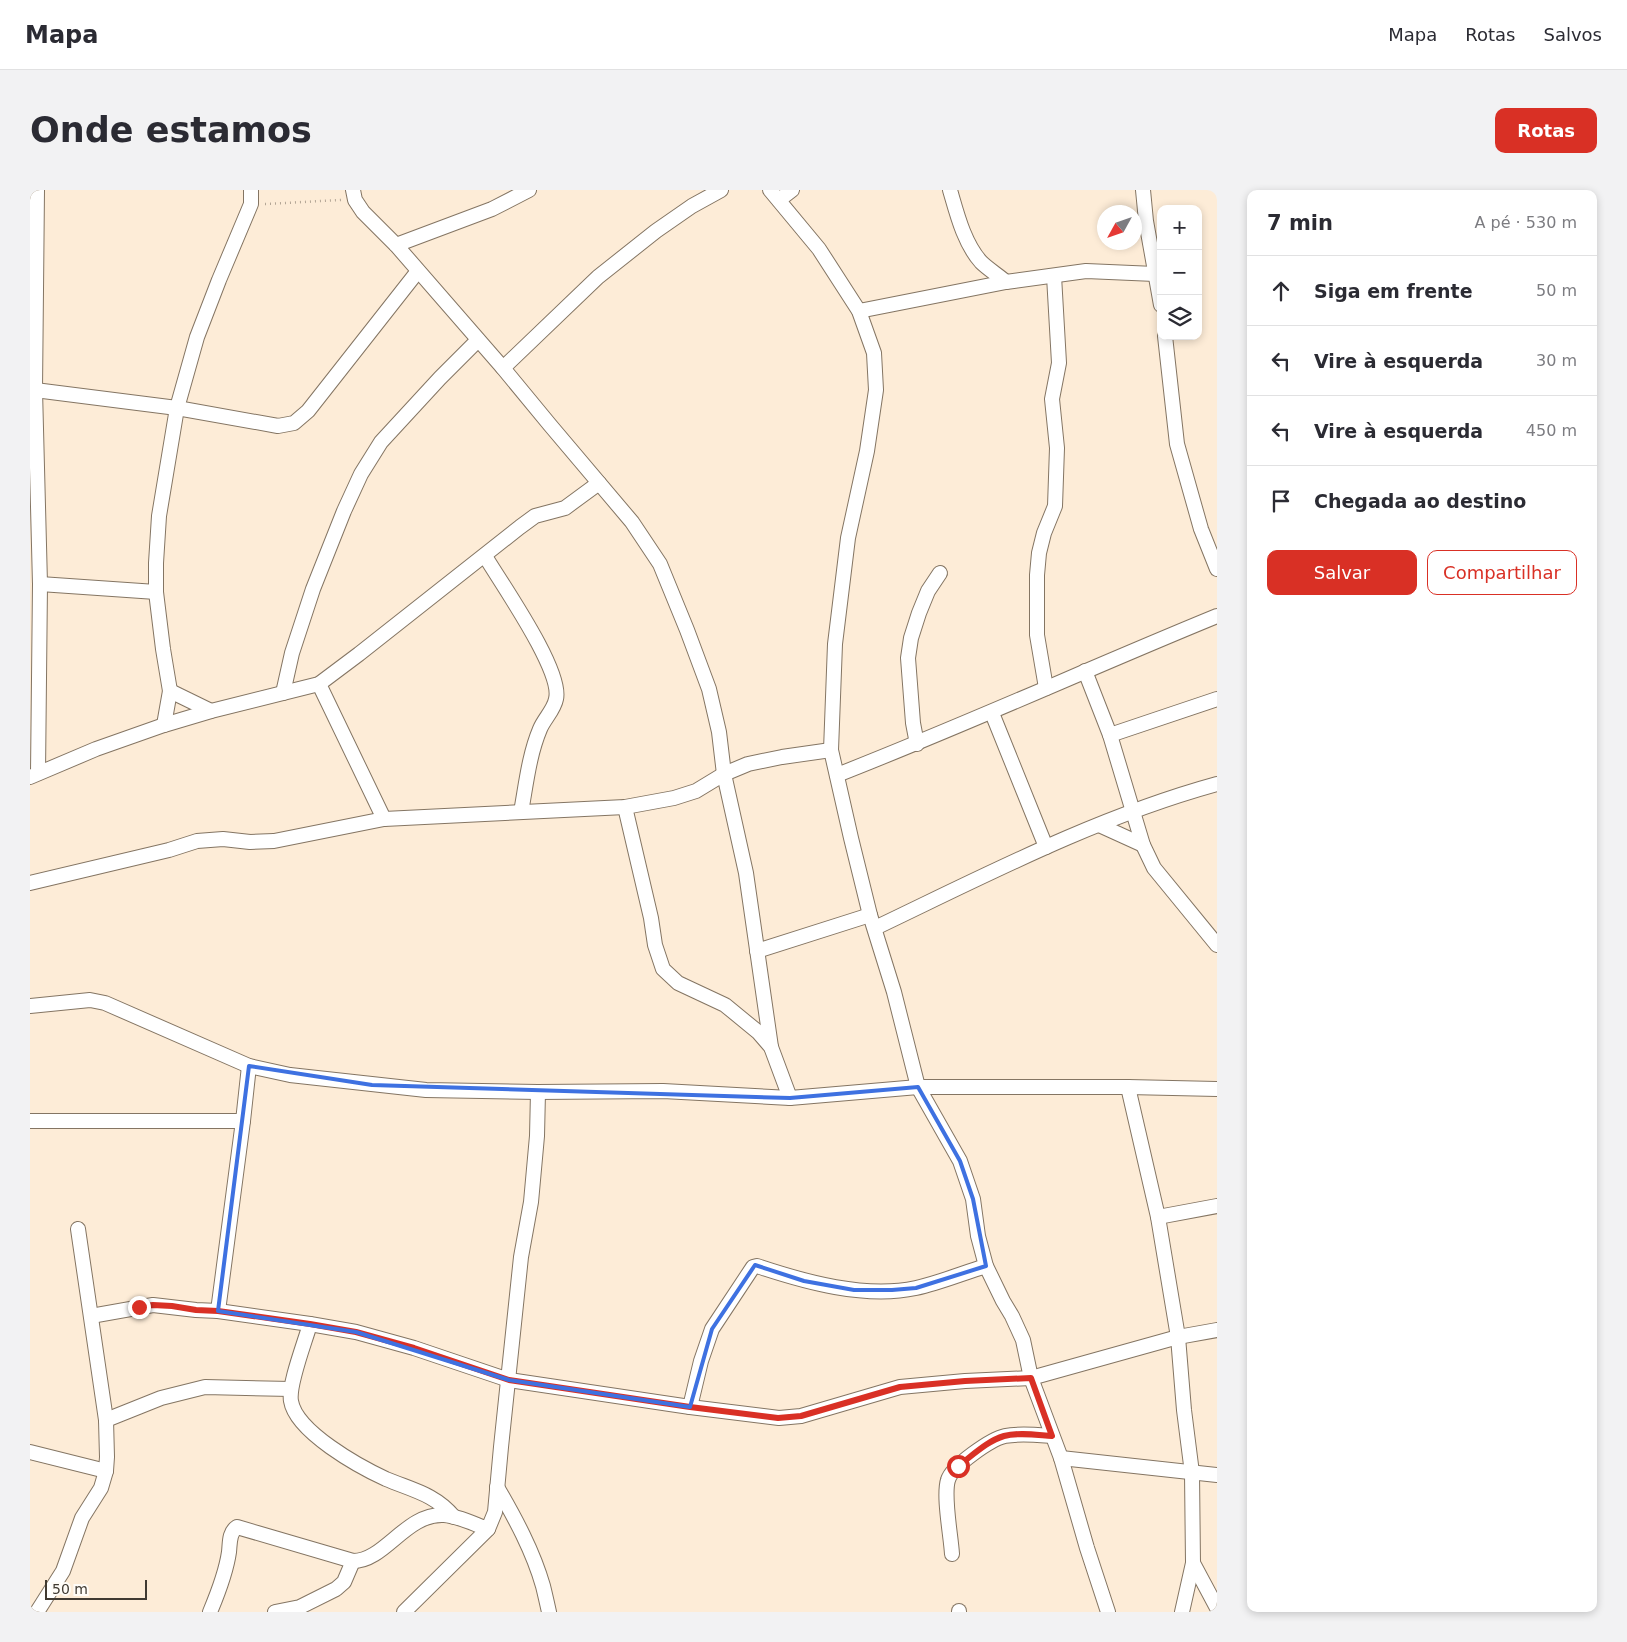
<!DOCTYPE html>
<html lang="pt">
<meta charset="utf-8">
<style>
:root{--surface:#fff;--page:#f2f2f3;--text:#2b2b33;--muted:#7c7c81;--line:#e1e1e2;--accent:#d93025}
body{margin:0;font-family:"DejaVu Sans",sans-serif;background:var(--page);color:var(--text)}
.controls{position:absolute;right:15px;top:15px;display:grid;overflow:hidden;border-radius:10px;box-shadow:0 2px 8px #0003}
.controls button{width:45px;height:45px;display:grid;place-items:center;padding:0;border:0;border-bottom:1px solid var(--line);background:var(--surface);color:var(--text);font:25px sans-serif}
.compass{position:absolute;left:1067px;top:15px;width:45px;height:45px;border-radius:50%;background:var(--surface);box-shadow:0 2px 8px #0003;rotate:230deg}
.scale{position:absolute;left:15px;bottom:12px;width:102px;box-sizing:border-box;padding-left:5px;border:2px solid #403a32;border-top:0;font-size:14px;line-height:18px;white-space:nowrap;color:#403a32;-webkit-text-stroke:4px #fffcf7;paint-order:stroke}
.stop{position:absolute;width:15px;height:15px;margin:-11px;border:4px solid #d93025;border-radius:50%;background:#fff}
.stop.end{background:#d93025;border-color:#fff;box-shadow:0 1px 5px #0008}
.list{margin:0;padding:0;list-style:none}
h2{display:flex;justify-content:space-between;align-items:center;height:65px;margin:0;padding:0 20px;font-size:21px}
h2 small{font-size:16px;font-weight:400;color:var(--muted)}
.list li{display:grid;grid-template-columns:32px 1fr auto;gap:15px;align-items:center;box-sizing:border-box;height:70px;padding:0 20px;border-top:1px solid var(--line)}
.list b{display:block;font-size:19px;white-space:nowrap}
.list em{font-size:16px;font-style:normal;color:var(--muted)}
.actions{display:flex;gap:10px;padding:15px 20px}
.actions a{flex:1;padding:11px 0;border:1px solid var(--accent);border-radius:10px;text-align:center;font-size:18px;color:var(--accent)}
.actions .main{background:var(--accent);color:#fff}
.icon{flex:none;width:28px;height:28px;fill:none;stroke:currentColor;stroke-width:2;stroke-linecap:round;stroke-linejoin:round}
.map{position:relative;flex:none;width:1187px;height:1422px;overflow:hidden;border-radius:10px}
header{display:flex;align-items:center;gap:30px;box-sizing:border-box;height:70px;padding:0 25px;background:var(--surface);border-bottom:1px solid var(--line)}
header strong{font-size:24px}
nav{display:flex;gap:28px;margin-inline-start:auto;font-size:18px}
.intro{display:flex;align-items:center;justify-content:space-between;box-sizing:border-box;height:120px;padding:0 30px}
h1{margin:0;font-size:35px}
.button{padding:12px 22px;border-radius:10px;background:var(--accent);color:#fff;font-size:18px;font-weight:700}
main{display:flex;gap:30px;padding:0 30px}
aside{flex:1;background:var(--surface);border-radius:10px;box-shadow:0 2px 8px #0003}
.map>svg:first-child{display:block}
.lines{fill:none;stroke-linecap:round;stroke-linejoin:round}
.minor-casing{stroke:#847563;stroke-width:16}
.path{stroke:#b2a595;stroke-width:2.5;stroke-dasharray:1 4;stroke-linecap:butt}
.minor{stroke:#fff;stroke-width:14}
.route{stroke:#d93025;stroke-width:6}
.marked{fill:none;stroke:#3e71e1;stroke-width:4;stroke-linejoin:round}
</style>
<header>
<strong>Mapa</strong>
<nav><a>Mapa</a><a>Rotas</a><a>Salvos</a></nav>
</header>
<div class="intro"><h1>Onde estamos</h1><a class="button">Rotas</a></div>
<main>
<div class="map">
<svg width="1187" height="1422" viewBox="0 0 1187 1422">
<rect width="100%" height="100%" fill="#fdecd7"/>
<g class="lines">
<g class="minor-casing">
<g id="minor">
<polyline points="7,0 5,200 10,394 8,583"/>
<polyline points="323,0 325,10 333,22 366,55 473,178 520,235 602,332 630,374 657,440 679,499 689,542 694,584 716,683 741,857"/>
<polyline points="740,0 789,59 829,121 844,163 846,200 837,261 818,348 805,454 801,560 821,648 840,725 864,802 888,897 930,971 943,1009 948,1046 956,1076 973,1111 982,1126 993,1150 1001,1188 1031,1268 1057,1358 1078,1422"/>
<path d="M920,0C927,24 934,53 951,72C958,79 968,85 976,92"/>
<polyline points="1113,0 1116,31 1131,115"/>
<polyline points="749,10 762,0"/>
<polyline points="366,55 462,19 499,0"/>
<polyline points="829,121 976,92 1056,81 1125,84"/>
<polyline points="1135,146 1147,254 1171,339 1187,379"/>
<polyline points="473,178 568,87 626,41 662,16 691,0"/>
<polyline points="5,200 147,218 248,236 264,233 278,221 388,81"/>
<path d="M455,366C471,393 533,481 526,509C524,520 514,529 510,539C499,565 496,595 491,622"/>
<polyline points="10,394 126,402"/>
<polyline points="1055,481 1080,545 1113,655 1124,678 1187,755"/>
<polyline points="289,494 354,629"/>
<polyline points="1016,498 1007,445 1007,385 1009,363 1014,343 1025,316 1027,258 1022,209 1029,173 1024,86"/>
<polyline points="140,501 181,521"/>
<polyline points="253,503 262,463 283,399 314,321 331,284 351,252 410,188 448,150"/>
<polyline points="962,523 1016,657"/>
<polyline points="134,535 140,501 133,459 126,402 126,373 129,326 147,218 167,147 189,90 221,14 221,0"/>
<polyline points="1080,545 1187,509"/>
<polyline points="887,554 883,533 878,468 881,448 889,423 898,401 910,383"/>
<path d="M807,585C935,535 1060,478 1187,426"/>
<polyline points="0,587 66,559 134,535 181,521 289,494 329,464 490,337 505,326 535,318 569,293"/>
<polyline points="595,617 621,728 625,755 633,779 648,793 695,815 728,842 741,857 760,908"/>
<polyline points="1069,635 1113,655"/>
<polyline points="0,693 139,660 167,651 193,649 220,652 244,651 354,629 595,617 644,608 666,601 694,584 718,574 752,567 801,560"/>
<path d="M845,738C956,685 1067,627 1187,594"/>
<polyline points="727,761 840,725"/>
<polyline points="0,816 60,810 75,813 219,876 260,885 396,900 508,902 633,901 760,908 888,897 1098,897 1187,899"/>
<polyline points="1098,897 1128,1027 1148,1147 1154,1220 1162,1283 1163,1373 1152,1422"/>
<polyline points="0,931 213,931"/>
<polyline points="1128,1027 1187,1016"/>
<polyline points="188,1121 213,931 219,876"/>
<polyline points="61,1126 123,1115 166,1120 188,1121 280,1134 326,1142 384,1158 479,1190 660,1217 749,1228 771,1226 870,1197 935,1191 1001,1188 1148,1147 1187,1140"/>
<path d="M280,1134C275,1152 258,1195 261,1211C266,1242 330,1277 356,1289C382,1300 405,1304 424,1327"/>
<path d="M660,1217L671,1171L682,1139L723,1077L727,1076C775,1092 835,1109 886,1098C909,1093 933,1083 956,1076"/>
<polyline points="76,1230 131,1208 175,1197 261,1199"/>
<polyline points="0,1262 76,1281"/>
<polyline points="1031,1268 1187,1285"/>
<path d="M467,1297C485,1328 503,1361 513,1396C515,1404 517,1413 519,1422"/>
<path d="M922,1364C921,1346 913,1306 918,1290C922,1276 961,1249 975,1246C990,1243 1007,1245 1022,1246"/>
<polyline points="1163,1373 1187,1418"/>
<polyline points="7,1422 33,1381 52,1328 71,1298 76,1281 77,1267 76,1230 48,1039"/>
<path d="M180,1422C188,1403 196,1383 199,1362C200,1353 199,1342 207,1337L323,1371C355,1371 376,1323 414,1325C428,1326 444,1334 458,1339"/>
<polyline points="245,1422 270,1417 306,1399 314,1392 323,1371"/>
<polyline points="374,1422 458,1339 465,1322 471,1257 491,1067 501,1012 507,946 508,902"/>
<polyline points="929,1422 929,1421"/>
</g>
</g>
<polyline class="path" points="235,14 311,10"/>
<use href="#minor" class="minor"/>
</g>
<g class="lines">
<path class="route" d="M109,1117L123,1115L142,1116L166,1120L188,1121L280,1134L326,1142L384,1158L479,1190L660,1217L748,1228L771,1226L870,1197L935,1191L1001,1188L1022,1246C1007,1245 989,1242 974,1246C957,1251 942,1266 928,1276"/>
</g>
<path class="marked" d="M219,876L342,895L760,908L888,897L930,971L943,1009L956,1076L886,1098L862,1100H824L774,1091L725,1075L682,1139L660,1217L479,1190L326,1142L188,1121Z"/>
</svg>
<div class="controls">
<button>+</button>
<button>−</button>
<button><svg class="icon" aria-label="layers" viewBox="0 0 24 24"><path d="M12 4l9 5-9 5-9-5zM3 14l9 5 9-5"/></svg></button>
</div>
<svg class="compass" viewBox="-18 -18 36 36"><path d="M0-13l5 13h-10z" fill="#e53935"/><path d="M0 13l5-13h-10z" fill="#7c7c81"/></svg>
<div class="scale">50 m</div>
<div class="stop" style="left:928px;top:1276px"></div>
<div class="stop end" style="left:109px;top:1117px"></div>
</div>
<aside>
<h2>7 min<small>A pé · 530 m</small></h2>
<ul class="list">
<li><svg class="icon" aria-label="ahead" viewBox="0 0 24 24"><path d="M12 20V5M6 11l6-6 6 6"/></svg><div><b>Siga em frente</b></div><em>50 m</em></li>
<li><svg class="icon" aria-label="left" viewBox="0 0 24 24"><path d="M17 20v-9H6M10 6l-5 5 5 5"/></svg><div><b>Vire à esquerda</b></div><em>30 m</em></li>
<li><svg class="icon" aria-label="left" viewBox="0 0 24 24"><path d="M17 20v-9H6M10 6l-5 5 5 5"/></svg><div><b>Vire à esquerda</b></div><em>450 m</em></li>
<li><svg class="icon" aria-label="arrive" viewBox="0 0 24 24"><path d="M6 21V4h12l-3 4 3 4H6"/></svg><div><b>Chegada ao destino</b></div></li>
</ul>
<div class="actions"><a class="main">Salvar</a><a>Compartilhar</a></div>
</aside>
</main>
